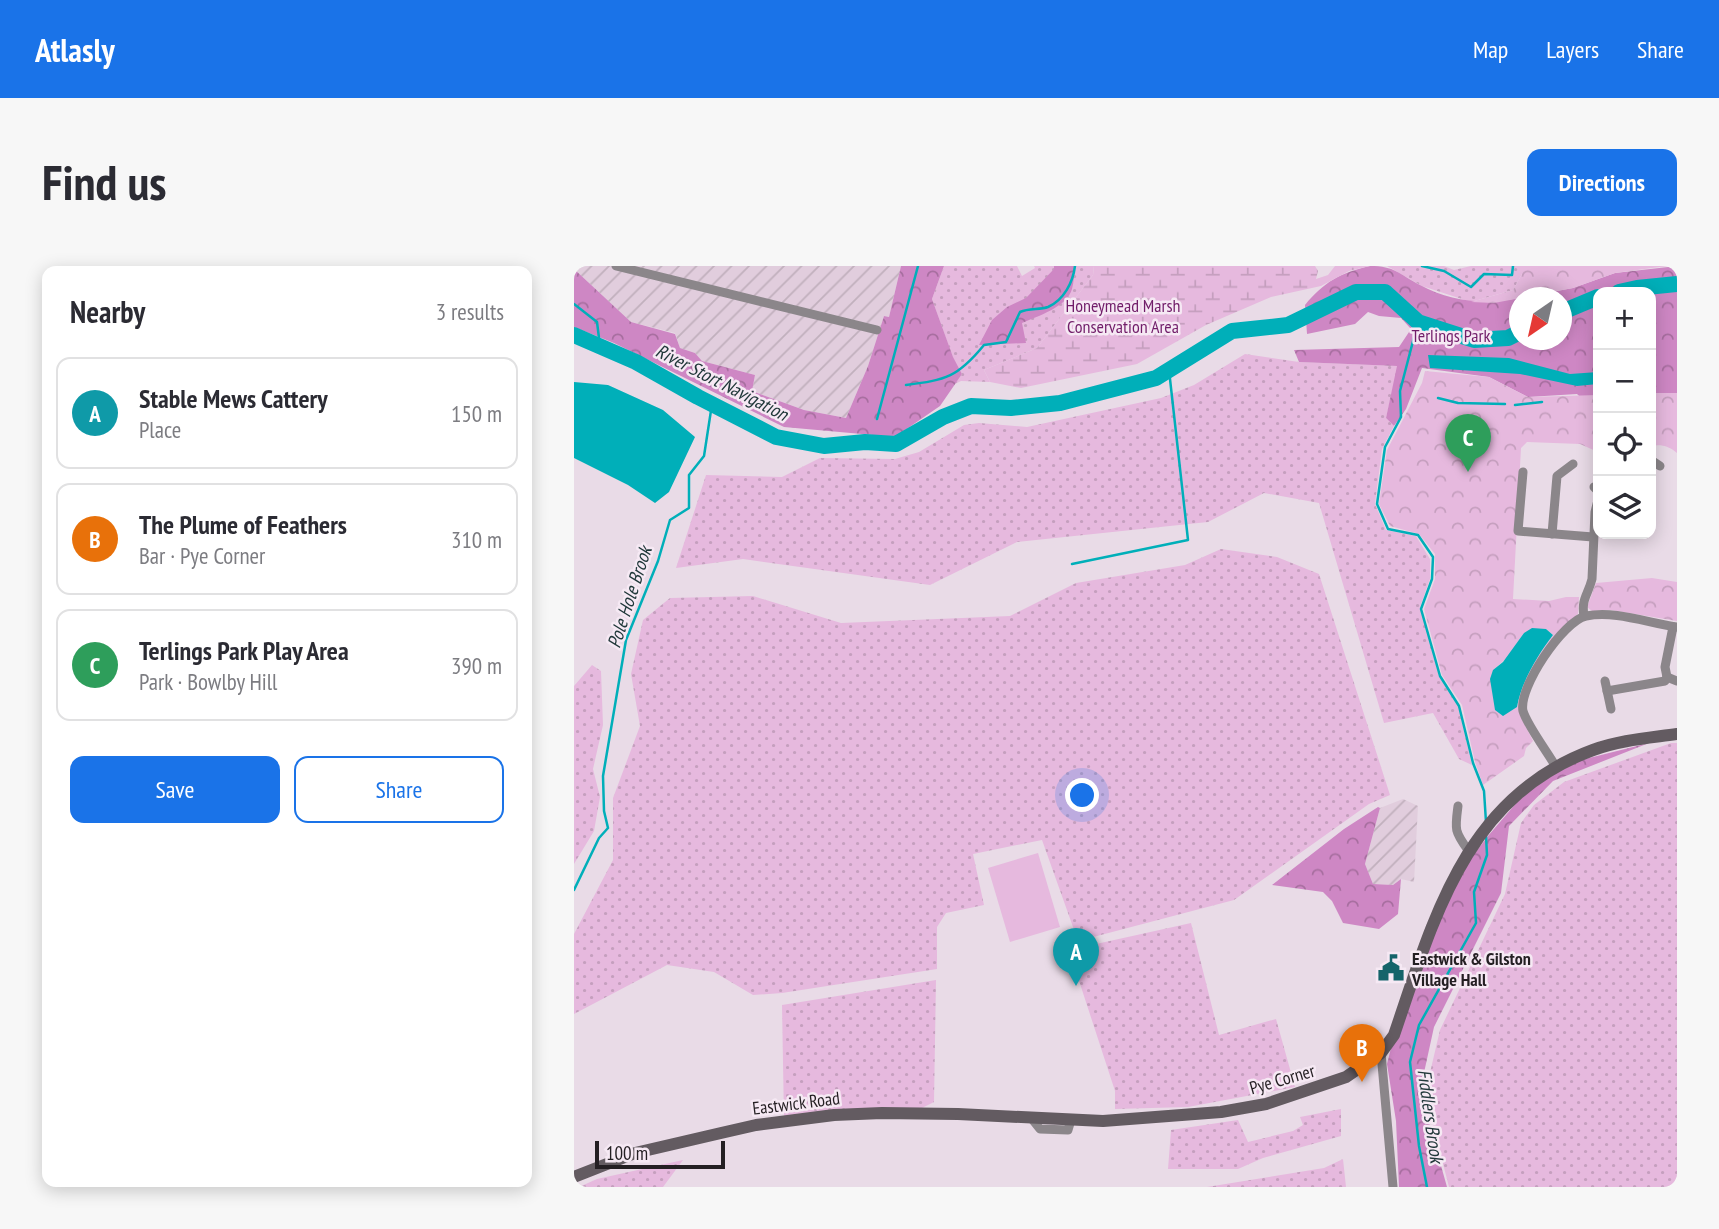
<!DOCTYPE html>
<meta charset="utf-8">
<style>
:root{--surface:#fff;--page:#f7f7f7;--text:#2b2b33;--muted:#7c7c81;--line:#e1e1e2;--accent:#1a73e8}
body{margin:0;font-family:"PT Sans Narrow",sans-serif;background:var(--page);color:var(--text)}
.controls{position:absolute;right:21px;top:21px;display:grid;overflow:hidden;border-radius:14px;box-shadow:0 4px 18px #0003}
.controls button{width:63px;height:63px;display:grid;place-items:center;padding:0;border:0;border-bottom:2px solid var(--line);background:var(--surface);color:var(--text);font:35px sans-serif}
.compass{position:absolute;left:935px;top:21px;width:63px;height:63px;border-radius:50%;background:var(--surface);box-shadow:0 4px 18px #0003;rotate:214deg}
.scale{position:absolute;left:21px;bottom:18px;width:130px;box-sizing:border-box;padding-left:7px;border:4px solid #241f23;border-top:0;font-size:19px;line-height:24px;white-space:nowrap;color:#241f23;-webkit-text-stroke:5px #f6e9f4;paint-order:stroke}
.you{position:absolute;left:509px;top:530px;width:24px;height:24px;margin:-18px;border:5px solid #fff;border-radius:50%;background:#1a73e8;box-shadow:0 0 0 10px #1a73e833}
.badge{display:grid;place-items:center;width:46px;height:46px;border-radius:50%;background:var(--accent);color:#fff;font-size:23px;font-weight:700}
.pin{position:absolute;translate:-50% -58px;filter:drop-shadow(0 2px 4px #0008)}
.pin::after{content:'';position:absolute;top:37px;width:24px;height:21px;background:inherit;clip-path:polygon(0 0,100% 0,50% 100%)}
.list{margin:0;padding:0;list-style:none}
h2{display:flex;justify-content:space-between;align-items:center;height:91px;margin:0;padding:0 28px;font-size:30px}
h2 small{font-size:23px;font-weight:400;color:var(--muted)}
.list li{display:grid;grid-template-columns:46px 1fr auto;gap:21px;align-items:center;box-sizing:border-box;height:112px;margin:0 14px 14px;padding:0 14px;border:2px solid var(--line);border-radius:14px}
.list b{display:block;font-size:26px;white-space:nowrap}
.list p{margin:0;font-size:23px;white-space:nowrap;color:var(--muted)}
.list em{font-size:23px;font-style:normal;color:var(--muted)}
.actions{display:flex;gap:14px;padding:21px 28px}
.actions a{flex:1;padding:16px 0;border:2px solid var(--accent);border-radius:14px;text-align:center;font-size:24px;color:var(--accent)}
.actions .main{background:var(--accent);color:#fff}
.icon{flex:none;width:38px;height:38px;fill:none;stroke:currentColor;stroke-width:2;stroke-linecap:round;stroke-linejoin:round}
.map{position:relative;flex:none;width:1103px;height:921px;overflow:hidden;border-radius:14px}
header{display:flex;align-items:center;gap:42px;box-sizing:border-box;height:98px;padding:0 35px;background:var(--accent);color:#fff}
header strong{font-size:33px}
nav{display:flex;gap:38px;margin-inline-start:auto;font-size:24px}
.intro{display:flex;align-items:center;justify-content:space-between;box-sizing:border-box;height:168px;padding:0 42px}
h1{margin:0;font-size:49px}
.button{padding:18px 32px;border-radius:14px;background:var(--accent);color:#fff;font-size:24px;font-weight:700}
main{display:flex;gap:42px;padding:0 42px}
aside{flex:1;background:var(--surface);border-radius:14px;box-shadow:0 4px 18px #0003}
.map>svg:first-child{display:block}
.industrial{fill:url(#industrial-furrows)}
.grass{fill:url(#grass-dots)}
.forest{fill:url(#forest-crowns)}
.wetland{fill:url(#wetland-marsh)}
.park{fill:url(#park-crowns);fill-rule:evenodd}
.pitch{fill:#e6b9de}
.water{fill:#00afb9}
.lines{fill:none;stroke-linecap:round;stroke-linejoin:round}
.stream{stroke:#00afb9;stroke-width:2.5}
.river{stroke:#00afb9;stroke-width:16}
.street{stroke:#8b868a;stroke-width:9}
.secondary{stroke:#635b61;stroke-width:12}
.labels{text-anchor:middle;dominant-baseline:central;stroke-width:5;stroke-linejoin:round;paint-order:stroke}
.park-label{font-size:18px;fill:#711d69;stroke:#f6e9f4}
.poi-label{font-size:18px;font-weight:bold;fill:#241f23;stroke:#f6e9f4;text-anchor:start}
.street-label{font-size:18px;fill:#241f23;stroke:#f6e9f4}
.water-label{font-size:19px;font-style:italic;fill:#21383a;stroke:#f6e9f4}
</style>
<header>
<strong>Atlasly</strong>
<nav><a>Map</a><a>Layers</a><a>Share</a></nav>
</header>
<div class="intro"><h1>Find us</h1><a class="button">Directions</a></div>
<main>
<aside>
<h2>Nearby<small>3 results</small></h2>
<ul class="list">
<li><span class="badge" style="background:#0f9aa8">A</span><div><b>Stable Mews Cattery</b><p>Place</p></div><em>150 m</em></li>
<li><span class="badge" style="background:#e8710a">B</span><div><b>The Plume of Feathers</b><p>Bar · Pye Corner</p></div><em>310 m</em></li>
<li><span class="badge" style="background:#2e9e5b">C</span><div><b>Terlings Park Play Area</b><p>Park · Bowlby Hill</p></div><em>390 m</em></li>
</ul>
<div class="actions"><a class="main">Save</a><a>Share</a></div>
</aside>
<div class="map">
<svg width="1103" height="921" viewBox="0 0 1103 921">
<defs>
<pattern id="industrial-furrows" width="10" height="10" patternUnits="userSpaceOnUse" patternTransform="scale(1.75)"><rect width="10" height="10" fill="#e1cddd"/><path d="M-1 1l2-2M0 10L10 0M9 11l2-2" fill="none" stroke="#c1b0bd"/></pattern>
<pattern id="grass-dots" width="8" height="8" patternUnits="userSpaceOnUse" patternTransform="scale(1.75)"><rect width="8" height="8" fill="#e6b9de"/><path d="M2 2h.1M6 6h.1" fill="none" stroke="#c59fbe" stroke-width="1.8" stroke-linecap="round"/></pattern>
<pattern id="forest-crowns" width="20" height="18" patternUnits="userSpaceOnUse" patternTransform="scale(1.75)"><rect width="20" height="18" fill="#ce87c4"/><path d="M2 6a3 3 0 1 1 6 0M12 15a3 3 0 1 1 6 0" fill="none" stroke="#a76e9f"/></pattern>
<pattern id="wetland-marsh" width="20" height="14" patternUnits="userSpaceOnUse" patternTransform="scale(1.75)"><rect width="20" height="14" fill="#e6b9de"/><path d="M1 5h8M5 5V1M11 12h8M15 12V8" fill="none" stroke="#c59fbe"/></pattern>
<pattern id="park-crowns" width="20" height="18" patternUnits="userSpaceOnUse" patternTransform="scale(1.75)"><rect width="20" height="18" fill="#e6b9de"/><path d="M2 6a3 3 0 1 1 6 0M12 15a3 3 0 1 1 6 0" fill="none" stroke="#c59fbe"/></pattern>
</defs>
<rect width="100%" height="100%" fill="#e9dbe7"/>
<g class="industrial">
<polygon points="0,0 327,0 315,51 310,50 294,100 272,152 230,144 178,125 181,109 128,95 121,87 106,82 101,67 57,56 0,3"/>
<polygon points="829,533 844,540 840,616 827,613 819,619 799,618 791,598 806,542"/>
</g>
<g class="grass">
<polygon points="370,0 443,0 448,10 461,2 460,0 520,0 519,9 463,82 410,104 416,116 387,115 381,118 388,108 379,92 358,33"/>
<polygon points="813,0 870,0 880,4 897,0 948,0 948,8 939,24 897,36 848,20"/>
<polygon points="671,88 725,96 824,100 812,152 820,160 808,183 801,238 812,264 842,270 856,293 856,313 846,341 865,410 884,440 898,499 885,493 859,447 810,457 745,237 690,227 634,256 443,276 356,319 169,293 102,302 132,209 208,211 246,192 321,193 345,186 390,159 405,157 453,161 587,132 620,119"/>
<polygon points="647,283 703,291 745,308 816,529 795,538 660,634 504,675 468,574 399,588 410,639 372,647 363,661 363,703 208,727 179,729 140,706 93,699 0,748 0,668 39,594 39,532 66,460 57,408 69,354 96,332 179,330 267,357 436,350 502,317 611,299"/>
<polygon points="18,399 27,405 29,459 19,503 26,531 20,565 0,598 0,420"/>
<polygon points="1097,477 1103,477 1103,921 875,921 851,828 866,764 931,628 947,557 960,539 990,516"/>
<polygon points="617,657 645,769 702,753 721,821 614,841 541,843 541,825 495,684"/>
<polygon points="362,714 360,836 338,847 210,853 208,739"/>
<polygon points="767,843 767,870 689,892 664,903 594,903 597,864 664,854 674,876 719,865 729,859 726,851"/>
<polygon points="769,893 772,921 633,921 750,902"/>
<polygon points="109,894 89,921 5,921 23,913"/>
</g>
<g class="forest">
<polygon points="327,0 370,0 358,33 379,91 388,108 366,140 321,171 210,161 40,77 0,61 0,3 57,56 101,68 106,82 121,87 128,95 181,109 178,125 230,144 272,152 294,100 310,50 315,51"/>
<path d="M480,0H501C500,7 500,16 498,23C493,41 464,50 448,57L452,77L405,79L418,54L433,41L452,32L480,3Z"/>
<path d="M796,0C821,0 825,8 846,19C878,36 910,39 945,32L946,74H988V32L950,31L999,22L1041,7L1103,0V128L1077,134V26H1024V146H1022L1003,128L954,131L915,111L848,102L832,143L820,160L812,152L823,100L725,96L720,84L825,81L837,63L827,52L805,50L794,46L781,58L733,68L731,39C750,16 766,7 796,0Z"/>
<polygon points="1075,477 979,515 935,560 927,627 860,761 846,825 873,921 825,921 822,855 813,798 817,782 876,620 914,570 950,528 995,497"/>
<polygon points="804,541 806,542 791,598 799,618 819,619 827,613 824,648 805,663 769,657 758,635 749,626 698,619 770,563"/>
</g>
<polygon class="wetland" points="520,0 741,0 744,5 742,13 754,9 761,0 796,0 775,5 747,20 697,31 632,59 563,98 447,122 416,116 410,104 463,82 519,9"/>
<g class="park">
<polygon points="948,0 1093,0 1041,7 999,22 920,37 897,36 939,24 948,8"/>
<path d="M851,105L915,111L954,131L1024,129V186L1006,178L953,176L947,182L939,333L975,335L992,331H1005L1004,348L981,370L945,447L959,475L952,482L950,490L909,519L901,496L888,439L868,409L850,343L861,313V288L845,268L816,260L805,238L813,184L848,117ZM972,363L979,369C964,388 947,417 943,441L919,404L935,390L950,367Z"/>
<path d="M1077,127H1103V187C1095,180 1087,178 1077,180Z"/>
<polygon points="1078,312 1103,316 1103,355 1037,344 1018,345 1013,341 1022,317"/>
</g>
<polygon class="pitch" points="464,587 486,661 436,676 414,602"/>
<g class="water">
<polygon points="854,89 935,92 996,108 1024,106 1024,118 1003,120 946,108 856,102"/>
<polygon points="0,116 34,119 89,144 121,171 95,226 81,237 54,219 0,192"/>
<path d="M958,362L972,363L979,369C964,388 947,417 943,441L929,450L921,444L916,413L919,404L929,396L950,367Z"/>
</g>
<g class="lines">
<g class="stream">
<polyline points="848,0 870,5 897,21 910,8 938,9 939,0"/>
<polyline points="0,38 23,56 26,80"/>
<polyline points="844,56 826,125 827,151 811,181 803,238 814,263 844,269 859,291 858,313 847,343 866,410 885,440 899,497 910,525 912,556"/>
<path d="M332,119C372,114 384,111 410,79L432,76L446,46C455,42 466,44 474,41C490,34 499,16 501,0"/>
<polyline points="864,132 884,137 931,138"/>
<polyline points="941,139 968,136"/>
<polyline points="303,153 344,0"/>
<polyline points="498,298 614,274 595,104"/>
<polyline points="0,624 25,572 34,562 30,545 29,510 52,374 84,295 96,254 115,242 115,209 130,190 138,138"/>
<polyline points="853,921 845,880 836,796 845,759 902,657 900,626 913,589 912,570"/>
</g>
<g class="river">
<polyline points="1045,26 1063,22 1103,18"/>
<polyline points="988,46 1024,31"/>
<polyline points="0,69 62,96 124,131 202,171 250,180 291,176 322,178 369,151 397,140 437,142 486,137 582,112 658,65 714,59 782,26 811,26 844,56 900,74 934,72 946,66"/>
</g>
<g class="street">
<polyline points="42,0 303,64"/>
<polyline points="1077,194 1086,200"/>
<polyline points="949,206 944,265 1019,271"/>
<polyline points="1020,221 1024,225"/>
<polyline points="978,268 983,210 999,198"/>
<path d="M1010,350C1007,333 1014,329 1018,313L1021,246L1024,234"/>
<polyline points="1099,361 1091,401 1093,411 1103,415"/>
<polyline points="1031,415 1037,443"/>
<polyline points="1033,425 1091,415 1093,411"/>
<path d="M982,501C974,487 953,459 949,445C944,422 989,355 1012,350C1041,344 1074,357 1103,361"/>
<path d="M884,540C881,563 880,565 894,584"/>
<polyline points="807,787 819,921"/>
<polyline points="458,853 466,863 494,864 497,854"/>
</g>
<path class="secondary" d="M0,911L61,887L147,867L182,859L260,849L308,847L384,848L529,855L647,846L692,838L772,811L807,787L820,769C860,652 891,531 1019,484C1046,474 1075,472 1103,468"/>
</g>
<defs>
<g id="civic-bare" transform="scale(2.1)"><path d="M-.6-6.5H3V-4.5H.6V-3L4-1V1h2V6H-6V1h2V-1L-.6-3ZM-1.2 2.5V6h2.4V2.5Z" fill="#15646a" stroke="#f6e9f4" stroke-width="2.5" paint-order="stroke"/></g>
</defs>
<g fill-rule="evenodd">
<use href="#civic-bare" x="817" y="702"/>
</g>
<g class="labels">
<g class="park-label">
<text x="549" y="39">Honeymead Marsh<tspan x="549" dy="21">Conservation Area</tspan></text>
<text x="877" y="69">Terlings Park</text>
</g>
<g class="poi-label">
<text x="838" y="692">Eastwick &amp; Gilston<tspan x="838" dy="21">Village Hall</tspan></text>
</g>
<g class="street-label">
<text transform="translate(708 813) rotate(-16)">Pye Corner</text>
<text transform="translate(222 837) rotate(-7)">Eastwick Road</text>
</g>
<g class="water-label">
<text transform="translate(148 116) rotate(27)">River Stort Navigation</text>
<text transform="translate(55 331) rotate(-72)">Pole Hole Brook</text>
<text transform="translate(857 850) rotate(82)">Fiddlers Brook</text>
</g>
</g>
</svg>
<div class="controls">
<button>+</button>
<button>−</button>
<button><svg class="icon" aria-label="locate" viewBox="0 0 24 24"><circle cx="12" cy="12" r="6"/><path d="M12 2v4M12 18v4M2 12h4M18 12h4"/></svg></button>
<button><svg class="icon" aria-label="layers" viewBox="0 0 24 24"><path d="M12 4l9 5-9 5-9-5zM3 14l9 5 9-5"/></svg></button>
</div>
<svg class="compass" viewBox="-18 -18 36 36"><path d="M0-13l5 13h-10z" fill="#e53935"/><path d="M0 13l5-13h-10z" fill="#7c7c81"/></svg>
<div class="scale">100 m</div>
<div class="you"></div>
<div class="pin badge" style="left:502px;top:720px;background:#0f9aa8">A</div>
<div class="pin badge" style="left:788px;top:816px;background:#e8710a">B</div>
<div class="pin badge" style="left:894px;top:206px;background:#2e9e5b">C</div>
</div>
</main>
